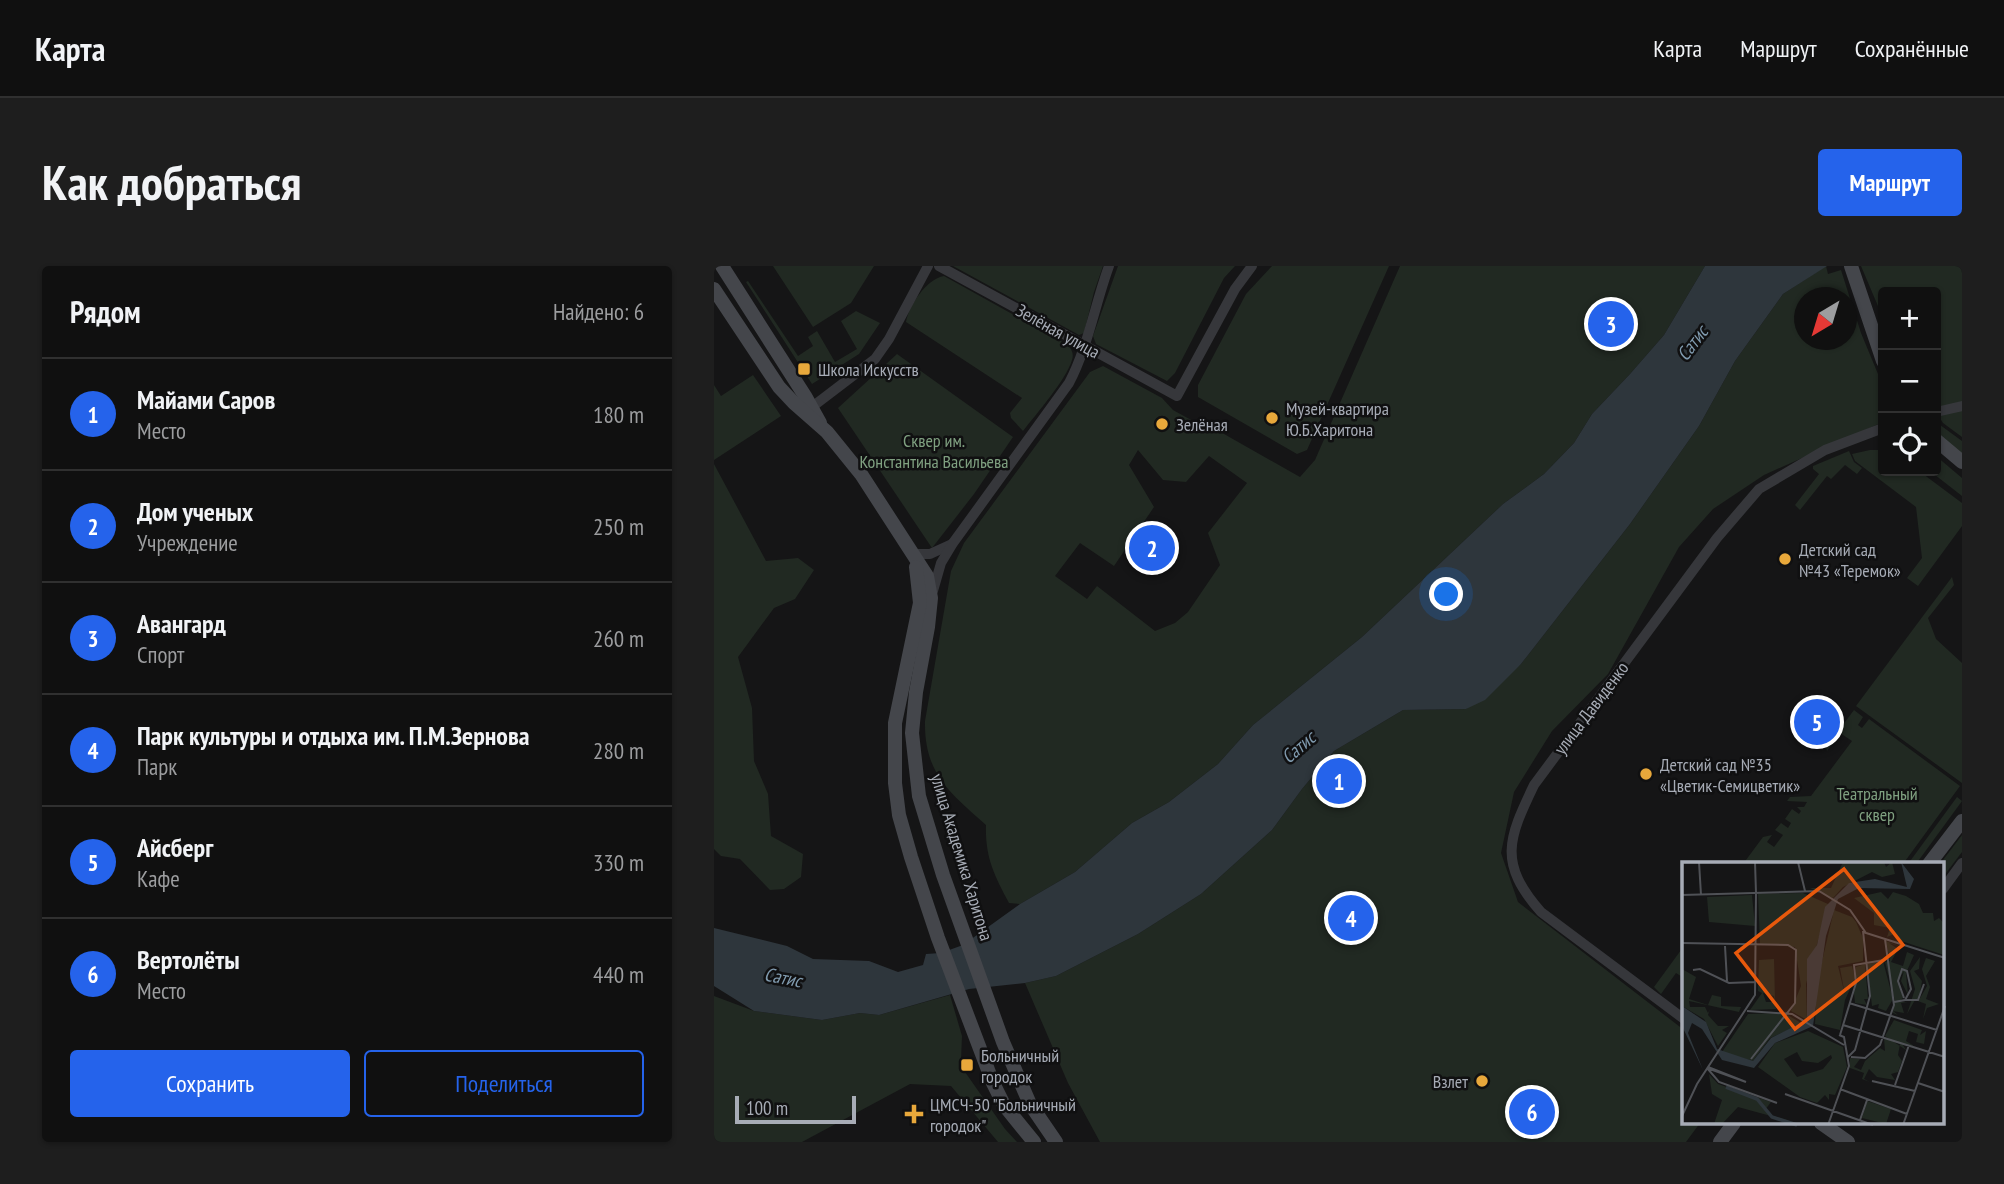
<!DOCTYPE html>
<html lang="ru">
<meta charset="utf-8">
<style>
:root{--surface:#101010;--page:#1e1e1e;--text:#f1f3f6;--muted:#9c9d9f;--line:#303030;--accent:#2563eb}
body{margin:0;font-family:"PT Sans Narrow",sans-serif;background:var(--page);color:var(--text)}
.controls{position:absolute;right:21px;top:21px;display:grid;overflow:hidden;border-radius:7px;box-shadow:0 2px 5px #0004}
.controls button{width:63px;height:63px;display:grid;place-items:center;padding:0;border:0;border-bottom:2px solid var(--line);background:var(--surface);color:var(--text);font:35px sans-serif}
.compass{position:absolute;left:1080px;top:21px;width:63px;height:63px;border-radius:50%;background:var(--surface);box-shadow:0 2px 5px #0004;rotate:218deg}
.scale{position:absolute;left:21px;bottom:18px;width:121px;box-sizing:border-box;padding-left:7px;border:4px solid #a7acb6;border-top:0;font-size:19px;line-height:24px;white-space:nowrap;color:#a7acb6;-webkit-text-stroke:5px #101011;paint-order:stroke}
.you{position:absolute;left:733px;top:329px;width:24px;height:24px;margin:-18px;border:5px solid #fff;border-radius:50%;background:#1a73e8;box-shadow:0 0 0 10px #1a73e833}
.badge{display:grid;place-items:center;width:46px;height:46px;border-radius:50%;background:var(--accent);color:#fff;font-size:23px;font-weight:700}
.pin{position:absolute;translate:-50% -50%;border:4px solid #fff;box-shadow:0 2px 7px #0006}
.list{margin:0;padding:0;list-style:none}
h2{display:flex;justify-content:space-between;align-items:center;height:91px;margin:0;padding:0 28px;font-size:30px}
h2 small{font-size:23px;font-weight:400;color:var(--muted)}
.list li{display:grid;grid-template-columns:46px 1fr auto;gap:21px;align-items:center;box-sizing:border-box;height:112px;padding:0 28px;border-top:2px solid var(--line)}
.list b{display:block;font-size:26px;white-space:nowrap}
.list p{margin:0;font-size:23px;white-space:nowrap;color:var(--muted)}
.list em{font-size:23px;font-style:normal;color:var(--muted)}
.actions{display:flex;gap:14px;padding:21px 28px}
.actions a{flex:1;padding:16px 0;border:2px solid var(--accent);border-radius:7px;text-align:center;font-size:24px;color:var(--accent)}
.actions .main{background:var(--accent);color:#fff}
.icon{flex:none;width:38px;height:38px;fill:none;stroke:currentColor;stroke-width:2;stroke-linecap:round;stroke-linejoin:round}
.map{position:relative;flex:none;width:1248px;height:876px;overflow:hidden;border-radius:7px}
header{display:flex;align-items:center;gap:42px;box-sizing:border-box;height:98px;padding:0 35px;background:var(--surface);border-bottom:2px solid var(--line)}
header strong{font-size:33px}
nav{display:flex;gap:38px;margin-inline-start:auto;font-size:24px}
.intro{display:flex;align-items:center;justify-content:space-between;box-sizing:border-box;height:168px;padding:0 42px}
h1{margin:0;font-size:49px}
.button{padding:18px 32px;border-radius:7px;background:var(--accent);color:#fff;font-size:24px;font-weight:700}
main{display:flex;gap:42px;padding:0 42px}
aside{flex:1;background:var(--surface);border-radius:7px;box-shadow:0 2px 5px #0004}
.map>svg:first-child{display:block}
.green{fill:#212922;fill-rule:evenodd}
.water{fill:#2e363c}
.lines{fill:none;stroke-linecap:round;stroke-linejoin:round}
.street{stroke:#36373b;stroke-width:10}
.secondary{stroke:#44464b;stroke-width:14}
.poi-dot{fill:#e8a83b;stroke:#101011;stroke-width:2.5}
.labels{text-anchor:middle;dominant-baseline:central;stroke-width:5;stroke-linejoin:round;paint-order:stroke}
.street-label{font-size:18px;fill:#a7acb6;stroke:#101011}
.poi-label{font-size:18px;fill:#a7acb6;stroke:#101011;text-anchor:start}
.park-label{font-size:18px;fill:#7fa080;stroke:#101011}
.water-label{font-size:19px;font-style:italic;fill:#809baf;stroke:#101011}
.inset-river{fill:none;stroke:#2e363c;stroke-width:3.5}
.inset-road{fill:none;stroke:#4f5156;stroke-width:2}
.view{fill:#e8590c;fill-opacity:0.15;stroke:#e8590c;stroke-width:3.5}
.inset-edge{fill:none;stroke:#a7acb6;stroke-width:3.5}
</style>
<header>
<strong>Карта</strong>
<nav><a>Карта</a><a>Маршрут</a><a>Сохранённые</a></nav>
</header>
<div class="intro"><h1>Как добраться</h1><a class="button">Маршрут</a></div>
<main>
<aside>
<h2>Рядом<small>Найдено: 6</small></h2>
<ul class="list">
<li><span class="badge">1</span><div><b>Майами Саров</b><p>Место</p></div><em>180 m</em></li>
<li><span class="badge">2</span><div><b>Дом ученых</b><p>Учреждение</p></div><em>250 m</em></li>
<li><span class="badge">3</span><div><b>Авангард</b><p>Спорт</p></div><em>260 m</em></li>
<li><span class="badge">4</span><div><b>Парк культуры и отдыха им. П.М.Зернова</b><p>Парк</p></div><em>280 m</em></li>
<li><span class="badge">5</span><div><b>Айсберг</b><p>Кафе</p></div><em>330 m</em></li>
<li><span class="badge">6</span><div><b>Вертолёты</b><p>Место</p></div><em>440 m</em></li>
</ul>
<div class="actions"><a class="main">Сохранить</a><a>Поделиться</a></div>
</aside>
<div class="map">
<svg width="1248" height="876" viewBox="0 0 1248 876">
<rect width="100%" height="100%" fill="#151516"/>
<g class="green">
<polygon points="59,0 160,0 137,37 99,61"/>
<polygon points="239,0 389,0 380,26 370,67 365,69"/>
<polygon points="404,0 521,0 510,12 461,107 453,115 382,78 379,70"/>
<polygon points="558,0 675,0 597,175 593,184 583,188 484,131 484,119 532,28"/>
<path d="M686,0H991L950,69L916,108L878,148L860,177L830,208L789,238L648,371L539,459L504,498L455,536L418,557L361,606L306,638L295,637C280,609 271,591 272,559C235,526 210,507 211,455L237,305L250,277L376,106L389,100L448,132L459,144L479,155L496,160L586,211L601,194ZM424,184L449,214L472,216L495,190L533,217L494,267L506,299L474,346L461,357L441,365L383,320L373,333L341,310L366,277L400,300L440,241L415,199Z"/>
<path d="M1112,0L1114,8L1127,4L1147,67L1169,120V156L1050,209L999,243L965,281L894,408L838,465L800,526L787,587L804,636L970,764V857H986L972,876H386L354,817L311,717L342,710L424,668L487,628L558,564L588,523L620,485L689,444L752,443L807,398L916,258L985,160L1021,95L1069,28ZM1090,32H1132V74H1090Z"/>
<polygon points="1147,0 1248,0 1248,171 1229,157 1222,146 1222,26 1169,26 1169,52"/>
<path d="M230,10L354,79C358,84 360,88 358,94C352,114 323,147 309,165L297,152L296,147L308,132L192,56C195,40 212,13 230,10Z"/>
<polygon points="34,15 84,90 99,80 94,71 103,65 121,96 143,83 127,55 142,45 166,57 145,88 98,118 32,16"/>
<polygon points="183,88 299,171 260,228 218,282 124,142"/>
<polygon points="39,109 67,150 0,194 0,119 7,130"/>
<polygon points="1222,156 1248,175 1248,188 1222,166"/>
<polygon points="1156,184 1169,184 1169,205 1205,205 1248,237 1248,260 1204,320 1193,312 1208,292 1202,241 1141,195 1138,188"/>
<polygon points="1135,185 1140,196 1148,202 1143,208 1131,199 1117,213 1113,210 1086,244 1081,239 1105,208 1099,203 1099,200"/>
<polygon points="1222,190 1248,212 1248,230 1216,205 1222,205"/>
<polygon points="0,198 52,295 84,292 100,304 81,333 60,342 24,391 38,442 40,495 54,528 57,570 89,588 87,611 70,623 56,624 26,593 7,590 0,583"/>
<polygon points="1238,311 1240,319 1214,352 1222,373 1248,397 1248,517 1142,440"/>
<polygon points="1140,444 1149,451 1144,459 1148,462 1155,453 1246,520 1189,598 1029,598 1049,571 1058,569 1053,576 1060,581 1069,569 1061,564 1067,557 1074,562 1077,557 1071,553 1078,543 1085,548 1087,545 1083,541 1090,541 1093,536 1073,535 1076,531 1097,530 1138,475 1126,467 1113,485 1112,481"/>
<polygon points="1243,531 1248,535 1202,598 1194,598"/>
<polygon points="1248,569 1248,586 1229,611 1229,598 1226,598"/>
<polygon points="970,680 970,712 962,707 947,728 940,721"/>
<polygon points="236,729 248,770 247,794 251,806 291,863 303,876 284,876 237,820 196,818 88,876 0,876 0,730 40,745 108,754 146,747 165,749"/>
</g>
<polygon class="water" points="991,0 1113,0 1069,28 1021,95 985,160 916,258 807,398 771,434 752,443 689,444 620,485 588,523 558,564 487,628 424,668 342,710 311,717 255,723 165,749 146,747 108,754 40,745 0,720 0,662 73,680 99,693 155,695 184,706 209,699 212,688 227,687 249,679 306,638 361,606 418,557 455,536 504,498 539,459 648,371 789,238 830,208 860,177 878,148 916,108 950,69"/>
<g class="lines">
<g class="street">
<polyline points="225,0 463,130 521,23 538,0"/>
<polyline points="98,141 161,93 175,73 214,0"/>
<polyline points="1222,146 1248,140"/>
<polyline points="197,288 216,288 238,278"/>
<path d="M219,325L227,297L239,277L355,117C374,81 381,38 395,0"/>
<polyline points="1229,623 1248,597"/>
<path d="M970,753L827,646C784,597 794,573 820,519L1003,272L1045,223L1111,184L1169,162"/>
</g>
<g class="secondary">
<polyline points="8,0 91,130 106,157"/>
<polyline points="1137,0 1169,95"/>
<polyline points="0,23 65,121 80,137 113,166 147,208 213,310 217,332 214,361 202,426 198,467 205,530 229,609 289,776 316,838 342,876"/>
<polyline points="1222,174 1248,196"/>
<polyline points="202,301 206,337 181,457 181,517 185,549 197,591 224,672 279,817 290,839 320,876"/>
<polyline points="1215,598 1248,555"/>
<polyline points="1107,857 1134,876"/>
<polyline points="1006,876 1020,857"/>
</g>
</g>
<g class="poi-dot">
<rect x="83" y="96" width="14" height="14" rx="3.5"/>
<circle cx="558" cy="152" r="7"/>
<circle cx="448" cy="158" r="7"/>
<circle cx="1071" cy="293" r="7"/>
<circle cx="932" cy="508" r="7"/>
<rect x="246" y="792" width="14" height="14" rx="3.5"/>
<circle cx="768" cy="815" r="7"/>
<path d="M196.5 837.5h7v7h7v7h-7v7h-7v-7h-7v-7h7z"/>
</g>
<g class="labels">
<g class="street-label">
<text transform="translate(344 65) rotate(29)">Зелёная улица</text>
<text transform="translate(877 442) rotate(-53)">улица Давиденко</text>
<text transform="translate(248 591) rotate(73)">улица Академика Харитона</text>
</g>
<g class="poi-label">
<text x="104" y="103">Школа Искусств</text>
<text x="572" y="142">Музей-квартира<tspan x="572" dy="21">Ю.Б.Харитона</tspan></text>
<text x="462" y="158">Зелёная</text>
<text x="1085" y="283">Детский сад<tspan x="1085" dy="21">№43 «Теремок»</tspan></text>
<text x="946" y="498">Детский сад №35<tspan x="946" dy="21">«Цветик-Семицветик»</tspan></text>
<text x="267" y="789">Больничный<tspan x="267" dy="21">городок</tspan></text>
<text x="754" y="815" text-anchor="end">Взлет</text>
<text x="216" y="838">ЦМСЧ-50 "Больничный<tspan x="216" dy="21">городок"</tspan></text>
</g>
<g class="park-label">
<text x="220" y="174">Сквер им.<tspan x="220" dy="21">Константина Васильева</tspan></text>
<text x="1163" y="527">Театральный<tspan x="1163" dy="21">сквер</tspan></text>
</g>
<g class="water-label">
<text transform="translate(978 77) rotate(-53)">Сатис</text>
<text transform="translate(584 481) rotate(-41)">Сатис</text>
<text transform="translate(69 711) rotate(11)">Сатис</text>
</g>
</g>
<g transform="translate(968 596)">
<rect width="262" height="262" fill="#151516"/>
<path d="M161,0H202L204,5L210,0L213,12L200,15L190,10L161,25L151,36L128,26H149ZM199,30L206,37L211,30L224,34L237,42L241,51H251L252,59L257,56L262,61V93L216,78L212,72L205,75L208,66L192,63V51L172,36ZM121,31L146,42L124,122L125,158L109,149L119,124L113,85L78,82L76,32ZM70,33L73,64L27,60L25,35ZM152,48L170,55L166,50L174,60L181,76V99L156,104L163,133L158,106L170,104L173,116L163,138L158,168L133,162L135,121ZM204,79L217,84L207,81L216,87L209,100L221,104L225,90L232,93L224,111L226,133L219,119L222,109L216,118L221,136L216,140H226L219,141L222,151L211,149L216,153L211,151L213,139L203,100L208,99ZM238,95L237,107L232,109L240,119L237,138L245,124L240,107L244,96L253,99L244,114L248,125L244,137L257,142L245,146L241,157L244,142L233,138L225,152L233,127L228,109ZM92,97L93,139L92,134L81,131L84,140H93L94,147L68,148L80,131L76,129L77,98ZM201,99L211,137L204,149L196,146L197,142L190,144L185,102ZM183,102L186,137H182L185,143L173,141L172,131L174,105ZM0,107L14,115L7,137L26,143L30,133L39,135V144L59,145L57,150L7,139L8,145H23L26,151L28,147L26,153L36,164H47L40,168L45,171L36,184L22,157L0,144ZM102,151L121,162L88,176L71,199L40,190L66,152ZM212,158L240,168L238,173L244,169L242,182L234,180L236,172L227,169L224,179L232,184L221,183L224,188L203,174ZM126,169L161,185L165,205L153,233L147,232V238L143,233L135,241L118,235L76,205L93,181ZM115,190L120,199L136,201L149,193L150,196L141,207L115,215L102,197ZM202,176L218,182L216,193L220,199L216,210L209,212L213,218L195,215L187,207L182,217L188,220L180,217L182,211L168,206V196L178,197L172,205L179,208L183,199L198,186L203,189ZM27,212L36,222L89,240L83,248L88,253L118,262L56,245L40,262H32L40,238L30,232ZM185,239L209,247L204,262L180,256Z" fill="#212922" fill-rule="evenodd"/>
<path d="M219,0L232,17L228,27L177,26L156,37L144,74L131,164L93,181L72,206L40,198L20,167L10,161L6,171L21,208L0,164V144L24,160L35,187L71,199L89,176L125,158V97L135,83L143,45L167,21L193,17L225,25Z" fill="#2e363c"/>
<path class="inset-river" d="M44,225L75,237L90,255L115,263"/>
<path class="inset-road" d="M17,0L19,33M73,0L74,31M116,0L123,29M0,33L137,29L168,48L184,71M181,70L263,96M0,81L106,83L114,88L113,141L69,197M43,84L45,119M11,108L18,107L47,121L73,120M223,138H236L242,122M212,140L223,138L229,127L225,109L220,107L216,119L222,136M167,141L255,168M65,149L110,152L162,183M161,163L263,195M158,173L174,121L172,103L202,98M166,195L173,188L188,134L181,69M169,195L183,196L198,183L212,143L203,77M25,206L64,220L26,205M25,206L37,220L95,241M190,219L233,229M236,221L263,230M213,223L227,183M158,227L225,252M103,232L191,263M0,254L15,222L73,133L74,31M178,258L185,238M146,263L167,204L162,175L157,173M221,263L263,144"/>
<path class="view" d="M162,7L221,83L113,167L54,91Z"/>
<rect width="262" height="262" class="inset-edge"/>
</g>
</svg>
<div class="controls">
<button>+</button>
<button>−</button>
<button><svg class="icon" aria-label="locate" viewBox="0 0 24 24"><circle cx="12" cy="12" r="6"/><path d="M12 2v4M12 18v4M2 12h4M18 12h4"/></svg></button>
</div>
<svg class="compass" viewBox="-18 -18 36 36"><path d="M0-13l5 13h-10z" fill="#e53935"/><path d="M0 13l5-13h-10z" fill="#9c9d9f"/></svg>
<div class="scale">100 m</div>
<div class="you"></div>
<div class="pin badge" style="left:625px;top:515px">1</div>
<div class="pin badge" style="left:438px;top:282px">2</div>
<div class="pin badge" style="left:897px;top:58px">3</div>
<div class="pin badge" style="left:637px;top:652px">4</div>
<div class="pin badge" style="left:1103px;top:456px">5</div>
<div class="pin badge" style="left:818px;top:846px">6</div>
</div>
</main>
